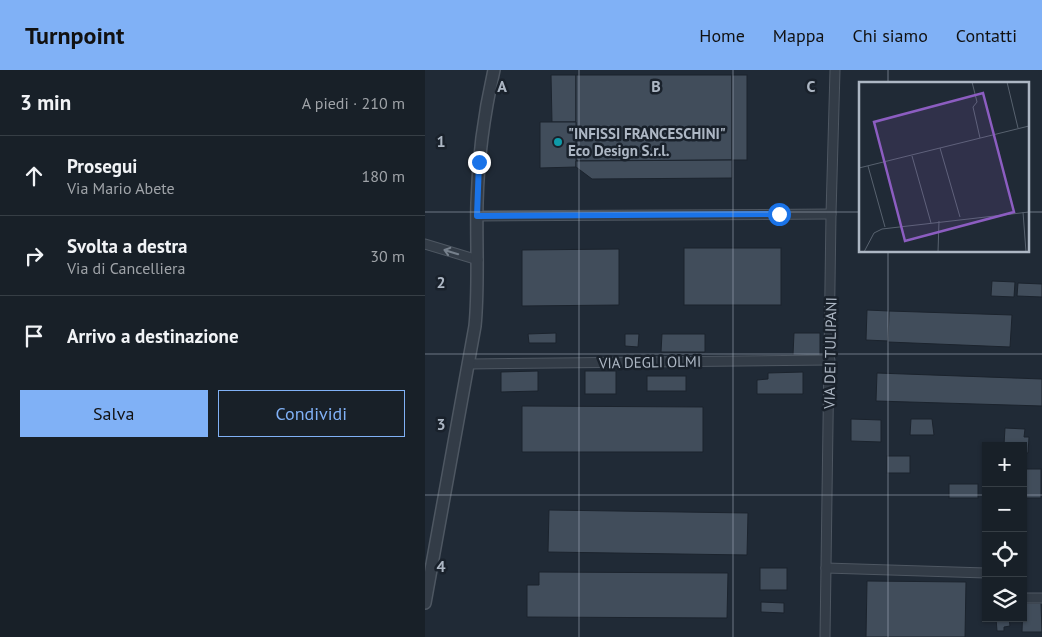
<!DOCTYPE html>
<html lang="it">
<meta charset="utf-8">
<style>
:root{--surface:#182028;--page:#252d34;--text:#f1f3f6;--muted:#9fa3a8;--line:#363e45;--accent:#80b1f6}
body{margin:0;font-family:"PT Sans",sans-serif;background:var(--page);color:var(--text)}
.controls{position:absolute;right:15px;bottom:15px;display:grid;overflow:hidden;border-radius:0px;box-shadow:0 1px 4px #0004}
.controls button{width:45px;height:45px;display:grid;place-items:center;padding:0;border:0;border-bottom:1px solid var(--line);background:var(--surface);color:var(--text);font:25px sans-serif}
.stop{position:absolute;width:15px;height:15px;margin:-11px;border:4px solid #1a73e8;border-radius:50%;background:#fff}
.stop.end{background:#1a73e8;border-color:#fff;box-shadow:0 1px 5px #0008}
.list{margin:0;padding:0;list-style:none}
h2{display:flex;justify-content:space-between;align-items:center;height:65px;margin:0;padding:0 20px;font-size:21px}
h2 small{font-size:16px;font-weight:400;color:var(--muted)}
.list li{display:grid;grid-template-columns:32px 1fr auto;gap:15px;align-items:center;box-sizing:border-box;height:80px;padding:0 20px;border-top:1px solid var(--line)}
.list b{display:block;font-size:19px;white-space:nowrap}
.list p{margin:0;font-size:16px;white-space:nowrap;color:var(--muted)}
.list em{font-size:16px;font-style:normal;color:var(--muted)}
.actions{display:flex;gap:10px;padding:15px 20px}
.actions a{flex:1;padding:11px 0;border:1px solid var(--accent);border-radius:0px;text-align:center;font-size:18px;color:var(--accent)}
.actions .main{background:var(--accent);color:#111}
.icon{flex:none;width:28px;height:28px;fill:none;stroke:currentColor;stroke-width:2;stroke-linecap:round;stroke-linejoin:round}
.map{position:relative;flex:none;width:617px;height:567px;overflow:hidden}
header{display:flex;align-items:center;gap:30px;box-sizing:border-box;height:70px;padding:0 25px;background:var(--accent);color:#111}
header strong{font-size:24px}
nav{display:flex;gap:28px;margin-inline-start:auto;font-size:18px}
main{display:flex}
aside{flex:1;background:var(--surface)}
.map>svg:first-child{display:block}
.building{fill:#414d5b;stroke:#1b232d}
.lines{fill:none;stroke-linecap:round;stroke-linejoin:round}
.minor-casing{stroke:#4e5762;stroke-width:11}
.tertiary-casing{stroke:#4e5762;stroke-width:14}
.minor{stroke:#333c47;stroke-width:9}
.tertiary{stroke:#333c47;stroke-width:11}
.oneway{stroke:#76808c}
.route{stroke:#1a73e8;stroke-width:6}
.grid{fill:none;stroke:#adb7c4;stroke-width:1;stroke-opacity:0.55}
.culture-dot{fill:#0f9aa8;stroke:#19212b;stroke-width:2}
.labels{text-anchor:middle;dominant-baseline:central;stroke-width:5;stroke-linejoin:round;paint-order:stroke}
.poi-label{font-size:15px;font-weight:bold;fill:#adb7c4;stroke:#19212b;text-anchor:start}
.street-label{font-size:15px;fill:#adb7c4;stroke:#19212b}
.inset-road{fill:none;stroke:#58626f;stroke-width:1}
.view{fill:#8c5dc1;fill-opacity:0.15;stroke:#8c5dc1;stroke-width:2.5}
.inset-edge{fill:none;stroke:#adb7c4;stroke-width:2.5}
.grid-label{font-size:16px;text-anchor:middle;font-weight:bold;fill:#adb7c4;stroke:#19212b;stroke-width:5;stroke-linejoin:round;paint-order:stroke}
</style>
<header>
<strong>Turnpoint</strong>
<nav><a>Home</a><a>Mappa</a><a>Chi siamo</a><a>Contatti</a></nav>
</header>
<main>
<aside>
<h2>3 min<small>A piedi · 210 m</small></h2>
<ul class="list">
<li><svg class="icon" aria-label="ahead" viewBox="0 0 24 24"><path d="M12 20V5M6 11l6-6 6 6"/></svg><div><b>Prosegui</b><p>Via Mario Abete</p></div><em>180 m</em></li>
<li><svg class="icon" aria-label="right" viewBox="0 0 24 24"><path d="M7 20v-9h11M14 6l5 5-5 5"/></svg><div><b>Svolta a destra</b><p>Via di Cancelliera</p></div><em>30 m</em></li>
<li><svg class="icon" aria-label="arrive" viewBox="0 0 24 24"><path d="M6 21V4h12l-3 4 3 4H6"/></svg><div><b>Arrivo a destinazione</b></div></li>
</ul>
<div class="actions"><a class="main">Salva</a><a>Condividi</a></div>
</aside>
<div class="map">
<svg width="617" height="567" viewBox="0 0 617 567">
<rect width="100%" height="100%" fill="#202a36"/>
<g class="building">
<polygon points="126,5 151,5 151,52 127,52"/>
<polygon points="151,5 307,5 307,90 151,91"/>
<rect x="307" y="5" width="15" height="85"/>
<polygon points="115,52 151,52 151,97 115,98"/>
<polygon points="307,90 307,108 167,109 151,97 151,91"/>
<rect x="259" y="178" width="97" height="57"/>
<polygon points="194,179 194,235 97,236 97,180"/>
<polygon points="567,211 590,212 589,227 566,226"/>
<polygon points="593,213 617,214 617,227 592,226"/>
<polygon points="442,240 464,241 463,271 441,270"/>
<polygon points="464,241 587,245 585,277 463,272"/>
<polygon points="131,263 131,273 104,273 103,264"/>
<polygon points="369,263 395,263 395,286 368,285"/>
<polygon points="200,264 214,264 213,277 200,276"/>
<polygon points="237,264 280,264 280,282 236,282"/>
<polygon points="113,301 113,321 76,322 76,302"/>
<rect x="160" y="301" width="31" height="23"/>
<polygon points="378,302 378,324 332,324 332,310 343,309 343,303"/>
<polygon points="452,303 617,309 617,336 451,331"/>
<rect x="222" y="306" width="39" height="15"/>
<polygon points="97,336 278,337 278,382 97,382"/>
<polygon points="426,349 456,350 456,372 426,371"/>
<polygon points="486,349 507,349 509,365 485,365"/>
<polygon points="580,358 600,359 599,367 604,367 603,383 598,383 598,376 579,375"/>
<rect x="462" y="386" width="23" height="17"/>
<rect x="598" y="399" width="18" height="29"/>
<rect x="524" y="414" width="29" height="14"/>
<polygon points="124,440 323,443 322,485 123,482"/>
<rect x="335" y="498" width="27" height="22"/>
<polygon points="114,502 303,503 302,548 102,547 102,515 114,515"/>
<polygon points="442,511 541,512 540,567 441,567"/>
<polygon points="336,532 359,533 359,543 336,542"/>
<polygon points="598,533 616,533 617,562 597,562"/>
<polygon points="571,548 584,548 585,556 579,557 579,561 572,561"/>
</g>
<g class="lines">
<g class="minor-casing">
<g id="minor">
<polyline points="52,146 406,144"/>
<polyline points="0,174 53,190"/>
<polyline points="44,294 405,290"/>
<polyline points="401,498 561,503"/>
<polyline points="598,528 617,528"/>
<polyline points="400,567 406,144 410,0"/>
</g>
</g>
<g class="tertiary-casing">
<path id="tertiary" d="M0,533L50,256C54,215 51,174 52,133C53,89 59,44 69,0"/>
</g>
<use href="#minor" class="minor"/>
<use href="#tertiary" class="tertiary"/>
</g>
<defs><path id="oneway-shaft" d="M-6 0H5M1.5-3L5.5 0L1.5 3" fill="none" stroke-width="1.6" stroke-linecap="round" stroke-linejoin="round" transform="scale(1.25)"/></defs>
<use class="oneway" href="#oneway-shaft" transform="translate(26 182) rotate(-163)"/>
<g class="lines">
<polyline class="route" points="54,92 52,146 354,144"/>
</g>
<path class="grid" d="M154,0V567M308,0V567M463,0V14M0,142H436M603,142H617M463,181V567M0,284H617M0,425H561M598,425H617"/>
<circle class="culture-dot" cx="133" cy="72" r="5"/>
<g class="labels">
<g class="poi-label">
<text x="143" y="63">"INFISSI FRANCESCHINI"<tspan x="143" dy="17">Eco Design S.r.l.</tspan></text>
</g>
<g class="street-label">
<text transform="translate(405 283) rotate(-89)">VIA DEI TULIPANI</text>
<text transform="translate(225 292) rotate(-1)">VIA DEGLI OLMI</text>
</g>
</g>
<g transform="translate(434 12)">
<rect width="170" height="170" fill="#202a36"/>
<path class="inset-road" d="M113,0L118,20L114,25L121,56M148,0L159,46M81,66L101,135M53,74L72,141M9,84L26,145M0,86L170,44M164,130L167,170M5,170L15,151L23,147L170,130M79,170L80,139"/>
<path class="view" d="M124,11L155,130L46,159L15,40Z"/>
<rect width="170" height="170" class="inset-edge"/>
</g>
<g class="grid-label">
<text x="77" y="22">A</text>
<text x="231" y="22">B</text>
<text x="386" y="22">C</text>
<text x="16" y="77">1</text>
<text x="16" y="218">2</text>
<text x="16" y="360">3</text>
<text x="16" y="502">4</text>
</g>
</svg>
<div class="controls">
<button>+</button>
<button>−</button>
<button><svg class="icon" aria-label="locate" viewBox="0 0 24 24"><circle cx="12" cy="12" r="6"/><path d="M12 2v4M12 18v4M2 12h4M18 12h4"/></svg></button>
<button><svg class="icon" aria-label="layers" viewBox="0 0 24 24"><path d="M12 4l9 5-9 5-9-5zM3 14l9 5 9-5"/></svg></button>
</div>
<div class="stop" style="left:354px;top:144px"></div>
<div class="stop end" style="left:54px;top:92px"></div>
</div>
</main>
